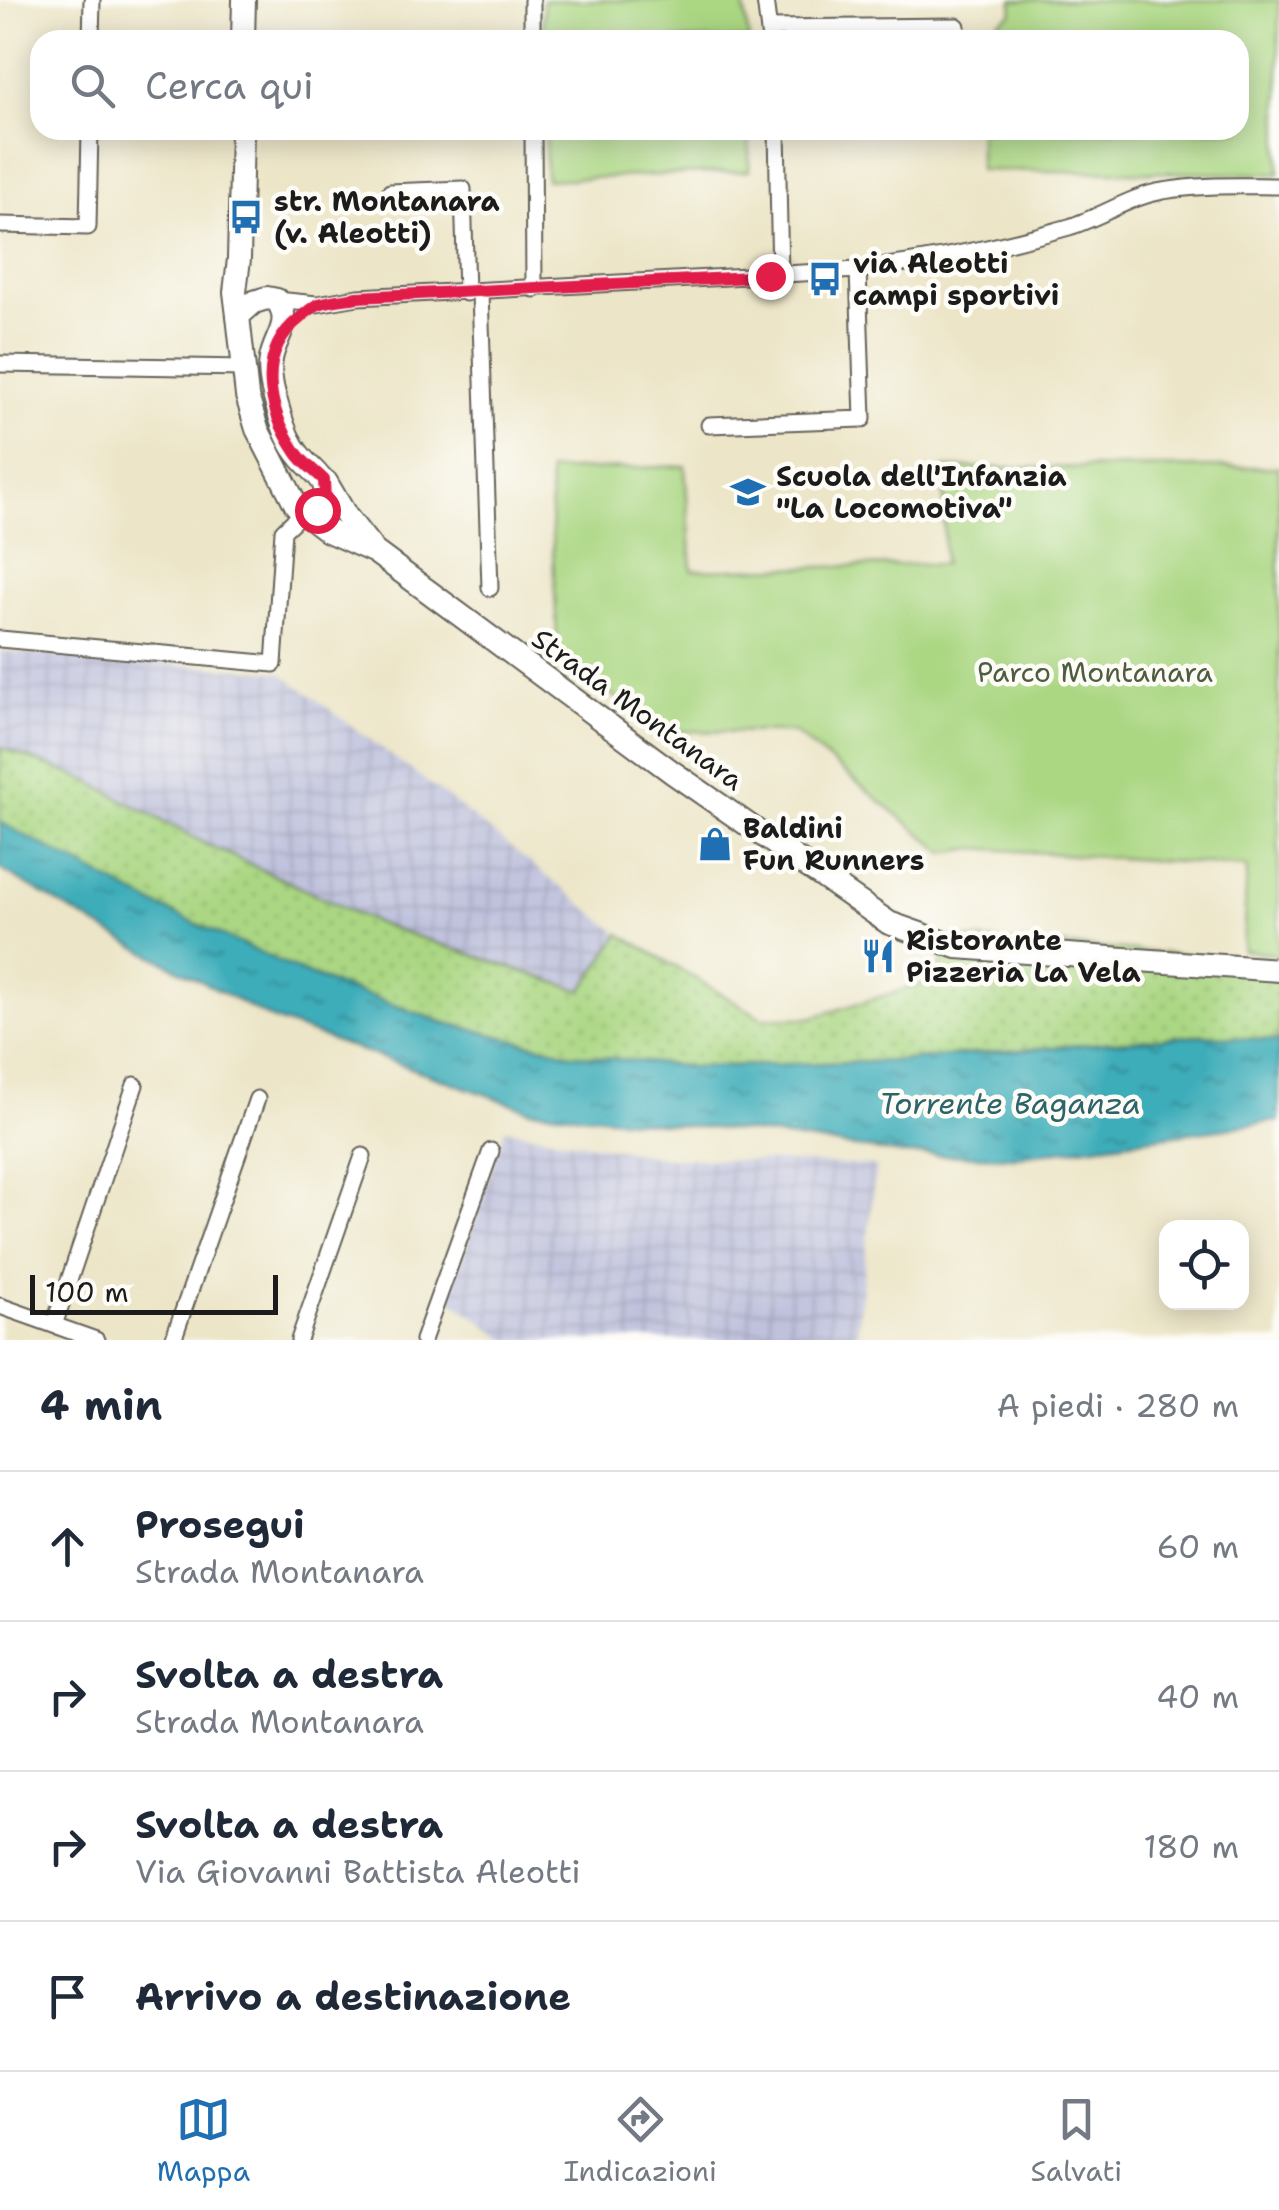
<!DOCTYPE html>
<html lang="it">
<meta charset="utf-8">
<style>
:root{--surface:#fff;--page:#f6f6f7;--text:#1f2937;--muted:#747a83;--line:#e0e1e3;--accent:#1f6fb2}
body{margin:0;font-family:"Shantell Sans",sans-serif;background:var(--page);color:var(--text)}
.controls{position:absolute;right:30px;bottom:30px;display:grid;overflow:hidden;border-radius:20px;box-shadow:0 5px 25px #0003}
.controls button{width:90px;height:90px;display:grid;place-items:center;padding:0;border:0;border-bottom:2px solid var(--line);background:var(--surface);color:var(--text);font:50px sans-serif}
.scale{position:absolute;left:30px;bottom:25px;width:248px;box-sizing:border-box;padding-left:10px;border:5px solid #1c1c1c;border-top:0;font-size:28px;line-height:35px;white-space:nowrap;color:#1c1c1c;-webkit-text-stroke:8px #fdfcf7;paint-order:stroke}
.stop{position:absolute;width:30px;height:30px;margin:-22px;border:8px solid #e11d48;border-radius:50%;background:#fff}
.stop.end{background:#e11d48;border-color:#fff;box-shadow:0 2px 10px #0008}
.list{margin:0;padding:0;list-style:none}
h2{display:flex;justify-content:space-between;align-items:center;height:130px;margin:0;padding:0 40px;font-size:42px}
h2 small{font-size:32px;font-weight:400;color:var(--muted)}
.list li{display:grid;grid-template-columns:65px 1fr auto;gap:30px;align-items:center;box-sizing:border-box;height:150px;padding:0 40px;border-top:2px solid var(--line)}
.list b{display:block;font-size:38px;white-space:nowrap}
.list p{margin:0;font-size:32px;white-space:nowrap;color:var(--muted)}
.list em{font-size:32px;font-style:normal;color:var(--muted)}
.icon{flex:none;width:55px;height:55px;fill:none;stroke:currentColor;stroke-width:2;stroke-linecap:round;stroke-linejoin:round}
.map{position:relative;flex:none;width:1279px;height:1340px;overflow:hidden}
.search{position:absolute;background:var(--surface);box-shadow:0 5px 25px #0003;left:30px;right:30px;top:30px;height:110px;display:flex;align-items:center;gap:25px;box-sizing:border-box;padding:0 35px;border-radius:30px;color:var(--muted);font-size:38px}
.sheet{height:730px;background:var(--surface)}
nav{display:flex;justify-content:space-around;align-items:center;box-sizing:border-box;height:140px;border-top:2px solid var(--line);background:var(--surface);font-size:28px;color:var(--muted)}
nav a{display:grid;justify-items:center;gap:5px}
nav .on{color:var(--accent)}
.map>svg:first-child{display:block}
.industrial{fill:url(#industrial-grid)}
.grass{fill:url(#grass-dots);stroke:#647a50;stroke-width:2.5}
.green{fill:#abd783;stroke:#647a50;stroke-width:2.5}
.water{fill:url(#water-ripples);stroke:#2c646a;stroke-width:2.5}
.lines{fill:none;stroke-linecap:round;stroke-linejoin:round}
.street-casing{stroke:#656258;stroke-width:19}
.secondary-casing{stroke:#656258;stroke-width:26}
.street{stroke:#fff;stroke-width:15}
.secondary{stroke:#fff;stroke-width:22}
.route{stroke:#e11d48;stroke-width:12}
.labels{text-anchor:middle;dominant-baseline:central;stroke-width:9;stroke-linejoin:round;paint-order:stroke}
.poi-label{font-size:28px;font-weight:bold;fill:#1c1c1c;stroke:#fdfcf7;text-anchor:start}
.park-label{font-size:28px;fill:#4e5d40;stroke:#fdfcf7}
.street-label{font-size:28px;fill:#1c1c1c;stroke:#fdfcf7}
.water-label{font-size:30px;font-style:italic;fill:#2c646a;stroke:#fdfcf7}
</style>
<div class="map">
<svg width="1279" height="1340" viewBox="0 0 1279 1340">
<defs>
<pattern id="industrial-grid" width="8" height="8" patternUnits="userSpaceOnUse" patternTransform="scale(2.5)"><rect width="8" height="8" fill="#c0c2dd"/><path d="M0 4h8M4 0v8" fill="none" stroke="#a4a6bd"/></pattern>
<pattern id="grass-dots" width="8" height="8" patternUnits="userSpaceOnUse" patternTransform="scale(2.5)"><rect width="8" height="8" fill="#abd783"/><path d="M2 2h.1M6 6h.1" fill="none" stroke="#93b871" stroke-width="1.8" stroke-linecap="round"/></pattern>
<pattern id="water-ripples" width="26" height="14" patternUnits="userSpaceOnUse" patternTransform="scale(2.5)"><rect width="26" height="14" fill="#3dadb9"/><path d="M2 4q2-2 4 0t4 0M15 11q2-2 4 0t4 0" fill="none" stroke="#328c96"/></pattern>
</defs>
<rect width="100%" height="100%" fill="#fdfcf7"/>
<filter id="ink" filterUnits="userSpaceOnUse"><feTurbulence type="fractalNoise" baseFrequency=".01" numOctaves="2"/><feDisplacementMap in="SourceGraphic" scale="20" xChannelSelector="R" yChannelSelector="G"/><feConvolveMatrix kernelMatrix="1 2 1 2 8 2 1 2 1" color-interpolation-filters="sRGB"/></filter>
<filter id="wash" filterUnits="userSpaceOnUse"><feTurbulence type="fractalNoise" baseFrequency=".0048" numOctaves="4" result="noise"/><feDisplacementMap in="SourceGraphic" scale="40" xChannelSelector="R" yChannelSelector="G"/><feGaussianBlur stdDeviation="2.25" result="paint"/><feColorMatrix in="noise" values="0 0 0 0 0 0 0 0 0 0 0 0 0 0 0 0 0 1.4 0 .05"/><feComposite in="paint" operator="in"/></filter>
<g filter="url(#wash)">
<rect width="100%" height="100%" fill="#ece5c7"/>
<g class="industrial">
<polygon points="0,651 280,672 452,801 620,934 582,991 379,924 206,844 84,779 0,747"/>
<polygon points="505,1129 661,1157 876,1166 856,1340 507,1340 449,1298"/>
</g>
<polygon class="grass" points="0,747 84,779 206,844 379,924 582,991 620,934 762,1018 810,1018 932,981 955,938 1279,961 1279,1041 1201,1035 892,1061 691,1067 571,1054 442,1022 309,975 153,904 15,831 0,822"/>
<g class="green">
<polygon points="543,0 743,0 749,40 544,40"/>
<polygon points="1013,0 1279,0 1279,174 979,170 979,130 1239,130 1239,40 980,40 980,37 998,36 998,22 1012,13"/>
<polygon points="545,130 750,130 749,171 546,180"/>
<polygon points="685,466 692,570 944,564 944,468 1279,467 1279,955 1243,950 1247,867 974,848 945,853 794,732 664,731 558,657 549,471"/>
</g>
<polygon class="water" points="0,822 153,904 309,975 442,1022 572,1054 691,1067 892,1061 1201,1035 1279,1041 1279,1121 1014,1157 902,1154 750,1132 530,1110 274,1020 108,932 0,869"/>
</g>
<g filter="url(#ink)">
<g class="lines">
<g class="street-casing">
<g id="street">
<polyline points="532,0 532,40"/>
<polyline points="765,0 770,40"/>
<polyline points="769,28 957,26 957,40"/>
<polyline points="91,40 92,0"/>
<polyline points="533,130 534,289"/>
<polyline points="777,130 780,276"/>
<polyline points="390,192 463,189 466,293"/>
<polyline points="0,225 88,227 90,130"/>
<polyline points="480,293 490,588"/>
<path d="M277,300L317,304L358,297L858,270C929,261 1001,247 1069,227C1101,217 1131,196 1163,191C1201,184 1240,186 1279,186"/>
<polyline points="0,364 246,368"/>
<polyline points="709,425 863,419 858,270"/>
<polyline points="0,639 274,664 283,531 303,512"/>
<polyline points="0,1306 96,1340"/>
<polyline points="54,1325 135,1085"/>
<polyline points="173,1340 257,1099"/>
<polyline points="299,1340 363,1156"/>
<polyline points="423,1340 491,1151"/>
</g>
</g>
<g class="secondary-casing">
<g id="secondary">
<polyline points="243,40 244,0"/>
<path d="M267,298L277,300C293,324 275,336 271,359C268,377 274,395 279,412C283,427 289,443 299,455C312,473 334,480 322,506L310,512H303L296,505L257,429L247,396L238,316L254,302Z"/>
<polyline points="238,316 235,292 239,259 242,130"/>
<polyline points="326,482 346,516 370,546"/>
<polyline points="303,512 328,531 375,552 672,772 889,923 957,947 1279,970"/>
</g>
</g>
<use href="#street" class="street"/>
<use href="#secondary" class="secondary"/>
</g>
</g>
<g class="lines" filter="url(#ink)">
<path class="route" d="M317,510L325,500L324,480C314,470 303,463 296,452C267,409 256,352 300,318C306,313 312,307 319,304C331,300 346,299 358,297L770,276"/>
</g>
<defs>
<g id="bus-bare" transform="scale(2.7)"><path d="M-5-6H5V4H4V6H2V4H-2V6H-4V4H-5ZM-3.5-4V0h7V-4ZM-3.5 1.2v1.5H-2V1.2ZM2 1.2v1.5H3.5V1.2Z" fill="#1f6fb2" stroke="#fdfcf7" stroke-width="2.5" paint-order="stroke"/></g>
<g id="school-bare" transform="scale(2.7)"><path d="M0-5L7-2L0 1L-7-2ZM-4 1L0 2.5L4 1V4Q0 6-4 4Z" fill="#1f6fb2" stroke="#fdfcf7" stroke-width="2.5" paint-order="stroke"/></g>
<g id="shop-bare" transform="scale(2.7)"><path d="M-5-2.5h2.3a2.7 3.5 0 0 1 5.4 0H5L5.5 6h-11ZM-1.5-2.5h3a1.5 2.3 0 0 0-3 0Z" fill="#1f6fb2" stroke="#fdfcf7" stroke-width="2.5" paint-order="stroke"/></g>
<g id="restaurant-bare" transform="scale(2.7)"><path d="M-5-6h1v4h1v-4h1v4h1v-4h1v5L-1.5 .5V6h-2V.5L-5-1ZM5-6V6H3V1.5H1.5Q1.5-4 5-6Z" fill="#1f6fb2" stroke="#fdfcf7" stroke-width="2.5" paint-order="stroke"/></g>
</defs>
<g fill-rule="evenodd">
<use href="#bus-bare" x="246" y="217"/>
<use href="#bus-bare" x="825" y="279"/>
<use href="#school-bare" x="748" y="492"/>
<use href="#shop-bare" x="715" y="844"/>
<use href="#restaurant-bare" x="878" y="956"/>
</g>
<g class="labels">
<g class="poi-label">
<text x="274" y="201">str. Montanara<tspan x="274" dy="32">(v. Aleotti)</tspan></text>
<text x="853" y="263">via Aleotti<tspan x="853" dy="32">campi sportivi</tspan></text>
<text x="776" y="476">Scuola dell'Infanzia<tspan x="776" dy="32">"La Locomotiva"</tspan></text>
<text x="743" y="828">Baldini<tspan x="743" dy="32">Fun Runners</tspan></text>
<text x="906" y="940">Ristorante<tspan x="906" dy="32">Pizzeria La Vela</tspan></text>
</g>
<g class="park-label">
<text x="1095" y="672">Parco Montanara</text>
</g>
<g class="street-label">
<text transform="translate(638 709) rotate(36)">Strada Montanara</text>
</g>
<g class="water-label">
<text x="1010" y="1103">Torrente Baganza</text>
</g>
</g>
</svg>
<div class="controls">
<button><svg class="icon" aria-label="locate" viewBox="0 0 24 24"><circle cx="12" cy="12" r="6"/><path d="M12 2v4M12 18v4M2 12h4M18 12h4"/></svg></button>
</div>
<div class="scale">100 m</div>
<div class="stop" style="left:317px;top:510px"></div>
<div class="stop end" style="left:770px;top:276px"></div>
<div class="search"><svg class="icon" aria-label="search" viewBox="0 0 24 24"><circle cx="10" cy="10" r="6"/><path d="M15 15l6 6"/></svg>Cerca qui</div>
</div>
<section class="sheet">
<h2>4 min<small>A piedi · 280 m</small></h2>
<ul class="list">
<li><svg class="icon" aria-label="ahead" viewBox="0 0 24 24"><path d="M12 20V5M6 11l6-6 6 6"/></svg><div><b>Prosegui</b><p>Strada Montanara</p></div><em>60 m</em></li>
<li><svg class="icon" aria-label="right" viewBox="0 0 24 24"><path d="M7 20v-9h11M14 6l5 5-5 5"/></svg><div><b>Svolta a destra</b><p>Strada Montanara</p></div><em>40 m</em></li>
<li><svg class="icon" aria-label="right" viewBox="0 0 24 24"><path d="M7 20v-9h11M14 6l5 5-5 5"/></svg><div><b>Svolta a destra</b><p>Via Giovanni Battista Aleotti</p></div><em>180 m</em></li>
<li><svg class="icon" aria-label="arrive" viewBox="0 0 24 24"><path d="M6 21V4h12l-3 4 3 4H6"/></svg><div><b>Arrivo a destinazione</b></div></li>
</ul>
</section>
<nav>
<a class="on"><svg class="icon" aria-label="map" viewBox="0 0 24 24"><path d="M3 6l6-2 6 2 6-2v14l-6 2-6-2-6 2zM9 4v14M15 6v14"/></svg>Mappa</a>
<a><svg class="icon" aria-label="directions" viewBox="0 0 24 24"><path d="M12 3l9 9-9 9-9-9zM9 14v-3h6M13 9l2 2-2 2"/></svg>Indicazioni</a>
<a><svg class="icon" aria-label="saved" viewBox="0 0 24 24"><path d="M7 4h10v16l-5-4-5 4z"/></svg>Salvati</a>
</nav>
